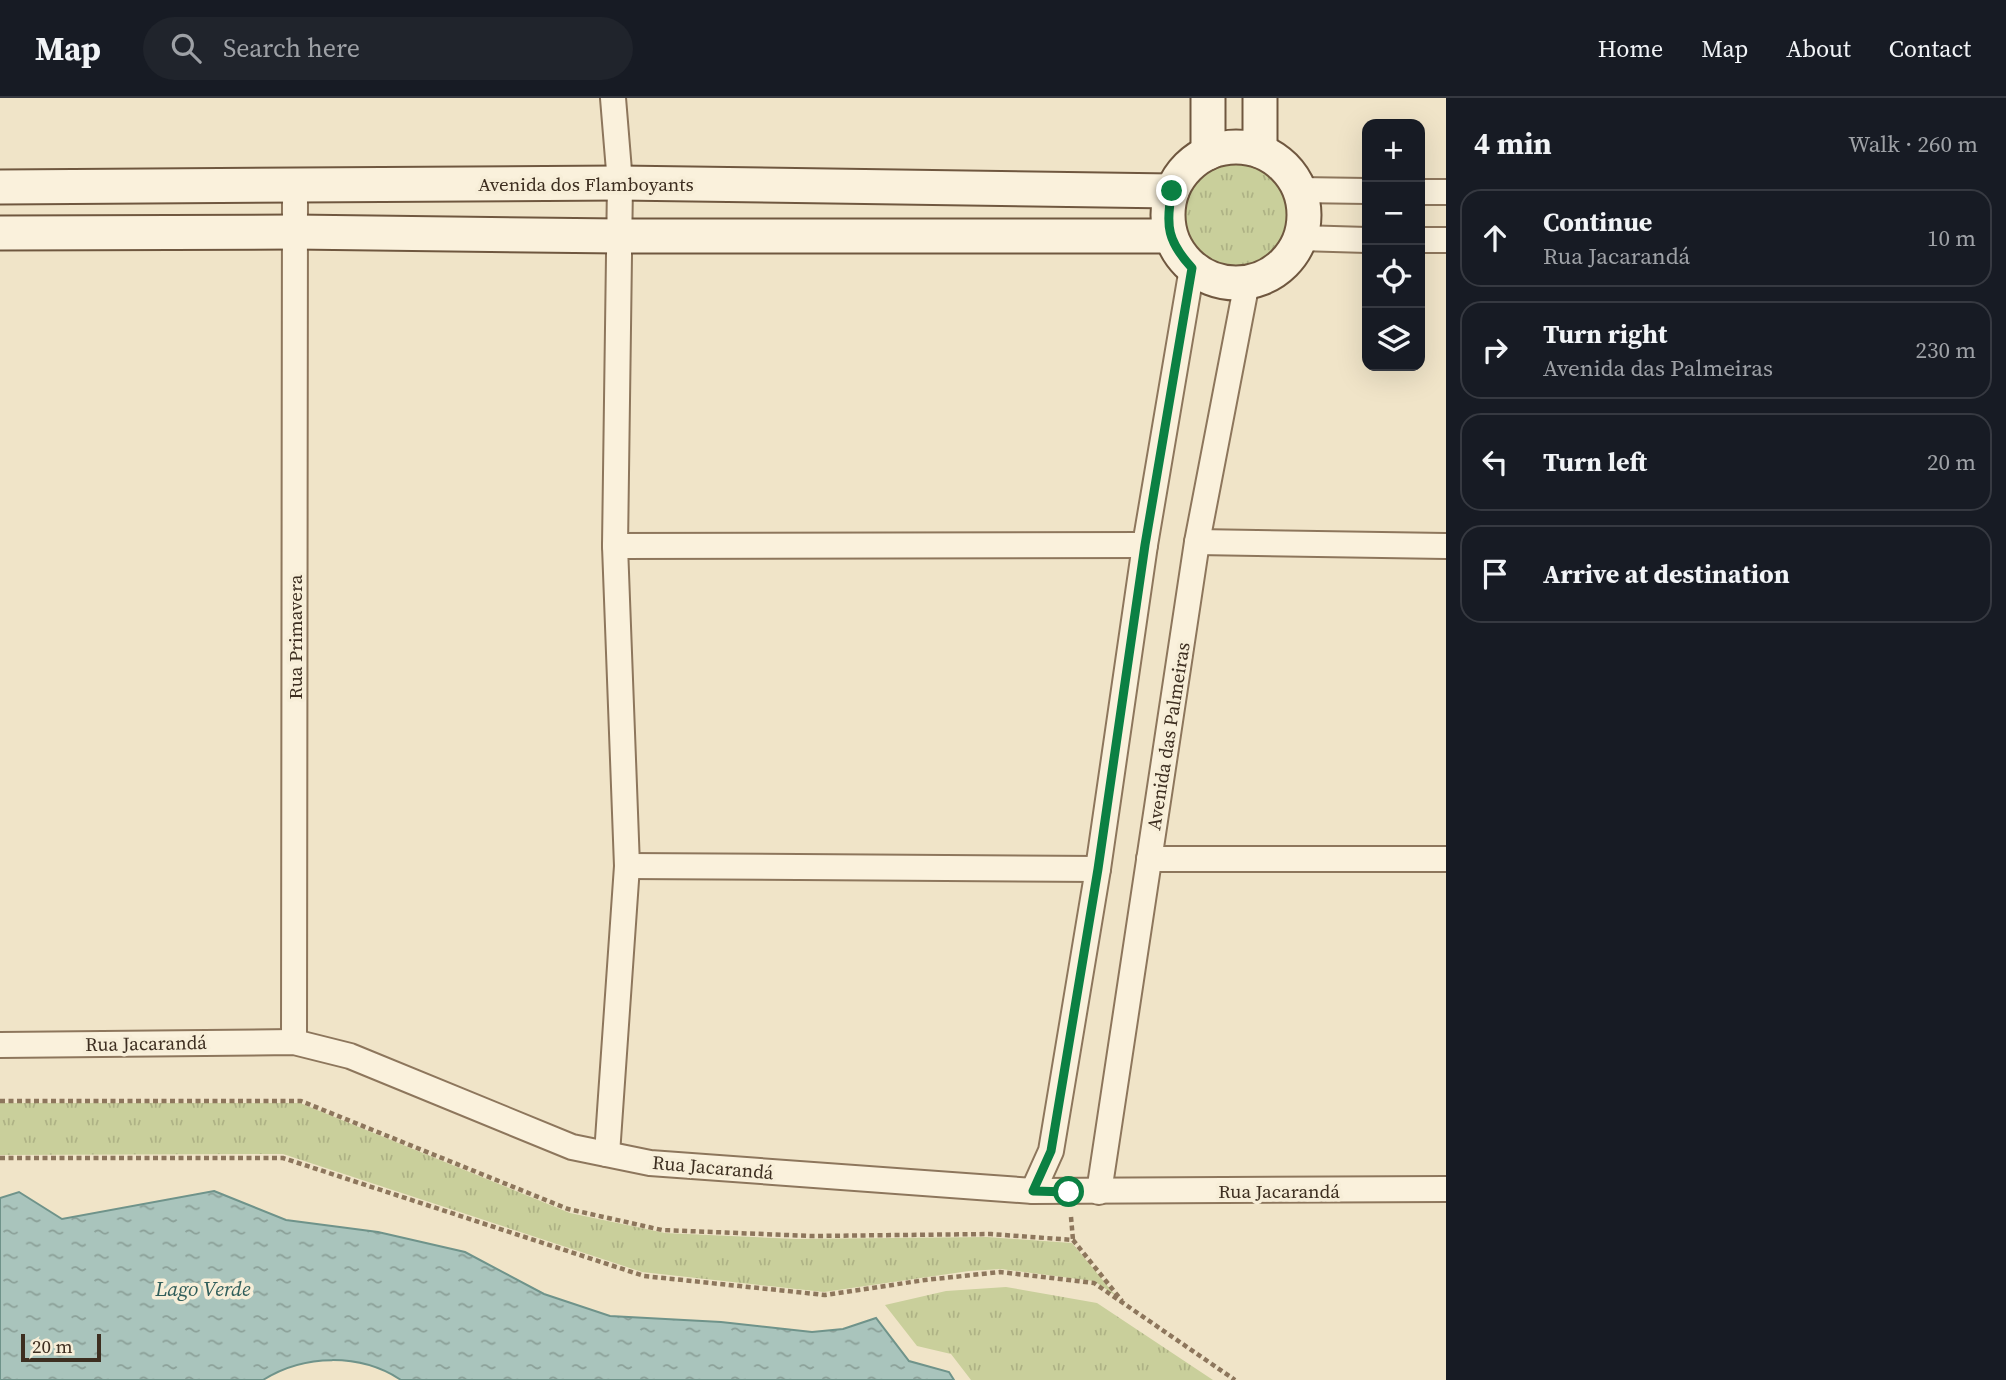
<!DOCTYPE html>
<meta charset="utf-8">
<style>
:root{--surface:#171b24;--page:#20242c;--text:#f1f3f6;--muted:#9ea1a6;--line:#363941}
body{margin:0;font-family:"Source Serif 4",serif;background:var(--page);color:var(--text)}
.controls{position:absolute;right:21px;top:21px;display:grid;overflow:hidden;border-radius:14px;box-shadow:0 7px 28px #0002}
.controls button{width:63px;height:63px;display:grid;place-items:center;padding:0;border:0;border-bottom:2px solid var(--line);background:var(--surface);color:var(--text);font:35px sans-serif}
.scale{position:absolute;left:21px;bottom:18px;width:80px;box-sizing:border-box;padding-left:7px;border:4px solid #3d2e20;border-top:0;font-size:19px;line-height:24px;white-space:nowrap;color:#3d2e20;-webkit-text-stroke:5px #f7eed8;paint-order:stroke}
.stop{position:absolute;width:21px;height:21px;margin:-16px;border:5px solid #0b8043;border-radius:50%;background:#fff}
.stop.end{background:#0b8043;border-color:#fff;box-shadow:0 2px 7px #0008}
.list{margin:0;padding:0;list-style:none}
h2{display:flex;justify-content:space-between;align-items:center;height:91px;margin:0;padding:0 28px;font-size:30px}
h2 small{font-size:23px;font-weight:400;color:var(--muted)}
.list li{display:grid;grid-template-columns:46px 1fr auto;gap:21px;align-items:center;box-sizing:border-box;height:98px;margin:0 14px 14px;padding:0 14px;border:2px solid var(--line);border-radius:21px}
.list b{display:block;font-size:26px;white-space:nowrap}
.list p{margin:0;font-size:23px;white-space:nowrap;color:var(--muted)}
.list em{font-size:23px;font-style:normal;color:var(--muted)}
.icon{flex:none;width:38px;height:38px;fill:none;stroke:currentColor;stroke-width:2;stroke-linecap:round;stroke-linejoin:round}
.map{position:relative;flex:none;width:1446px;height:1282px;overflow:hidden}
header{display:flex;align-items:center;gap:42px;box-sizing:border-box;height:98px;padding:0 35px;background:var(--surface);border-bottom:2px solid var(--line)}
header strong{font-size:33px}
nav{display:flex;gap:38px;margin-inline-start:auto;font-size:24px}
.search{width:490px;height:63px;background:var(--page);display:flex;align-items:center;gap:18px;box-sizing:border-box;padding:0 24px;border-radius:38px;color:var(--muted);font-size:26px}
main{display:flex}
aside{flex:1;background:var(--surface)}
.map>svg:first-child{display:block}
.grass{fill:url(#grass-tufts)}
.water{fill:url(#water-ripples);stroke:#6f938a;stroke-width:2}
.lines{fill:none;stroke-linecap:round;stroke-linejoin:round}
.street-casing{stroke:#8d765c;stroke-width:28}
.secondary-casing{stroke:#6f573f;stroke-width:37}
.path{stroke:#8d765c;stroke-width:4.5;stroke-dasharray:5 3.5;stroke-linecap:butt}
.street{stroke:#faf1dc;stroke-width:24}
.secondary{stroke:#faf1dc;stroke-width:33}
.route{stroke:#0b8043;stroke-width:9}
.labels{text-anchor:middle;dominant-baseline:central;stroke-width:7;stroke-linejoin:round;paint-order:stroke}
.street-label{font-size:19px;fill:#3d2e20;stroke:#f7eed8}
.water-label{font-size:21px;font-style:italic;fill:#2f5d5a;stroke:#f7eed8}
</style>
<header>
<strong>Map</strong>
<div class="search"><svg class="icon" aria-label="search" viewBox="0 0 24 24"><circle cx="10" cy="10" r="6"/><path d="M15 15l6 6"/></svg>Search here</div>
<nav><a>Home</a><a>Map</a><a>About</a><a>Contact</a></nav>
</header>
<main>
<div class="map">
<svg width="1446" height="1282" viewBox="0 0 1446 1282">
<defs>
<pattern id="grass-tufts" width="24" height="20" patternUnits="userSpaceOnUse" patternTransform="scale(1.75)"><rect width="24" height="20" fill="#c9cf9b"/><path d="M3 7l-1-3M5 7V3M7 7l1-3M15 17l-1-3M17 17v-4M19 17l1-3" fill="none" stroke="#aeb285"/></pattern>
<pattern id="water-ripples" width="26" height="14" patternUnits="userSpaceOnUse" patternTransform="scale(1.75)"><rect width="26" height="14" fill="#a9c4bc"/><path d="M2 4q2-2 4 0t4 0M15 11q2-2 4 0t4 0" fill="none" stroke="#8ba098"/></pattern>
</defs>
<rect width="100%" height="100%" fill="#f0e4c8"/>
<g class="grass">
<circle cx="1235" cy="117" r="52"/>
<polygon points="0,1005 300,1005 570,1115 665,1135 796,1141 987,1139 1072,1145 1116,1198 1094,1183 1001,1171 969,1173 824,1194 642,1174 283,1056 0,1057"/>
<polygon points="1006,1189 1097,1205 1213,1282 971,1282 951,1256 917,1248 885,1207 946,1193"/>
</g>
<path class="water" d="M214,1093L286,1122L378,1134L465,1154L544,1196L610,1218L721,1224L812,1234L843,1231L876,1220L909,1263L949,1274L954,1282H401C360,1255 304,1256 263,1282H0V1100L19,1094L62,1121Z"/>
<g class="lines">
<g class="street-casing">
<g id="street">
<polyline points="1299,92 1367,93"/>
<polyline points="1420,94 1446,94"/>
<polyline points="1300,140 1367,142"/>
<polyline points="1420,142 1446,142"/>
<polyline points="1197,444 1446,448"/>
<polyline points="615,448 1145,447"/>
<polyline points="1149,761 1446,761"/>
<polyline points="627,768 1098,771"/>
<polyline points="294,944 295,87"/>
<polyline points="0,947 294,944 350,958 572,1049 650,1065 1033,1093 1446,1091"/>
<polyline points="607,1056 627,768 615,448 620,85 613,0"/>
<polyline points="1033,1093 1051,1053 1098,771 1145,447 1192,170"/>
<polyline points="1099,1094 1197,444 1247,184"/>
</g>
</g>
<g class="secondary-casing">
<g id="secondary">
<polyline points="1260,0 1260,53"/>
<circle cx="1236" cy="117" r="68"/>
<polyline points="1208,55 1208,0"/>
<polyline points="0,89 620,85 1172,93"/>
<polyline points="0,135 295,134 619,138 1170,138"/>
</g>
</g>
<g class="path">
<polyline points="0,1003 301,1003 568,1111 662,1132 812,1138 991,1136 1073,1142 1122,1203"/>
<polyline points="0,1060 283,1060 644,1178 825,1197 925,1182 1000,1174 1094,1185 1235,1282"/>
<polyline points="1071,1119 1073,1142"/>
</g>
<use href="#street" class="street"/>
<use href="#secondary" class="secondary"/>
</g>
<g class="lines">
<path class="route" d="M1069,1094L1033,1093L1051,1053L1098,771L1145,447L1192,170C1168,144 1165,128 1172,93"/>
</g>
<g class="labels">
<g class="street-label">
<text x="586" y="86">Avenida dos Flamboyants</text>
<text transform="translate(295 539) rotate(-90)">Rua Primavera</text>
<text transform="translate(1168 638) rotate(-81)">Avenida das Palmeiras</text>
<text transform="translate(146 945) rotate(-1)">Rua Jacarandá</text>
<text transform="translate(713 1069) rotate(5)">Rua Jacarandá</text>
<text x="1279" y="1093">Rua Jacarandá</text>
</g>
<g class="water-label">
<text x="203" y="1190">Lago Verde</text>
</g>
</g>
</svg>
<div class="controls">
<button>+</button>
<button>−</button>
<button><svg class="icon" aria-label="locate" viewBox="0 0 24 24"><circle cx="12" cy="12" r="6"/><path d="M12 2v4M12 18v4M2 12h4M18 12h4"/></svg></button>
<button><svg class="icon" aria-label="layers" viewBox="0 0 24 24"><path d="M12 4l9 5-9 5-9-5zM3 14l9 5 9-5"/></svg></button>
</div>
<div class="scale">20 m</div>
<div class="stop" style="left:1069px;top:1094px"></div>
<div class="stop end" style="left:1172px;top:93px"></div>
</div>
<aside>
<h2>4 min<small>Walk · 260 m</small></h2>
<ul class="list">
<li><svg class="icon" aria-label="ahead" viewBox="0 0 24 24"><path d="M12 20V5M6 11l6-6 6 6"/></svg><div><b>Continue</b><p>Rua Jacarandá</p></div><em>10 m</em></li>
<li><svg class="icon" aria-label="right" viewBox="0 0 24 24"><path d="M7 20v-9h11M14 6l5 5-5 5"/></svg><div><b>Turn right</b><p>Avenida das Palmeiras</p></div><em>230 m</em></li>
<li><svg class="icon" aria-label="left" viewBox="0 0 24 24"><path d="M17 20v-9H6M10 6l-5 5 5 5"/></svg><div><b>Turn left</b></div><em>20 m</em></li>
<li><svg class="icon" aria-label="arrive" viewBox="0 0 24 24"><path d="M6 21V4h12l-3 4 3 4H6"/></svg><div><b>Arrive at destination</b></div></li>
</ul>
</aside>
</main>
